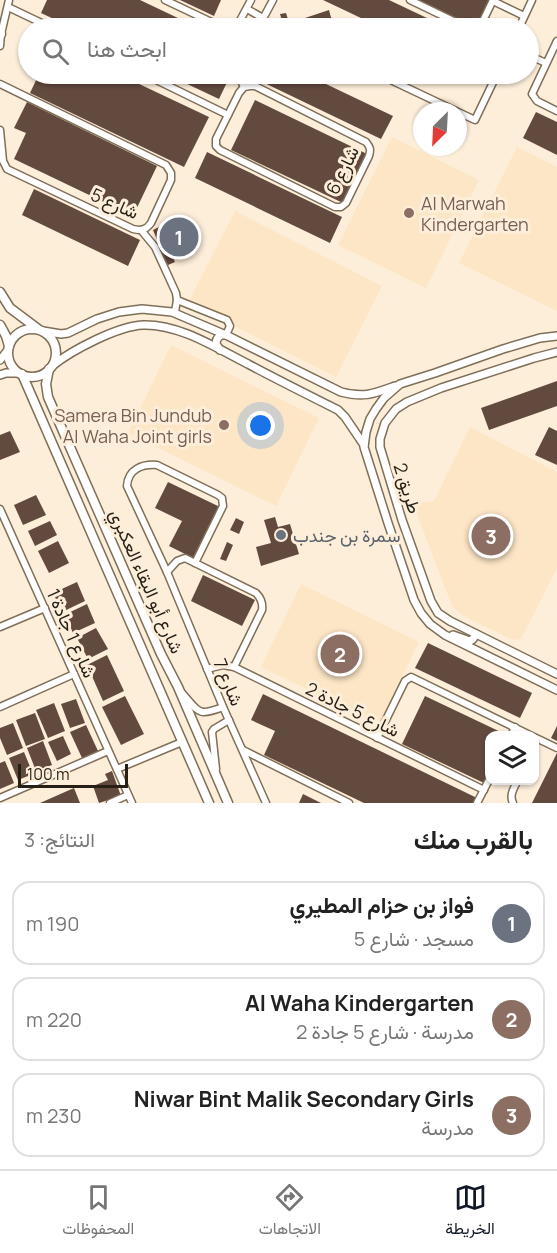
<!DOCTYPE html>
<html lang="ar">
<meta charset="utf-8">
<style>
:root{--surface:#fff;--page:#f6f6f6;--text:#222;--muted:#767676;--line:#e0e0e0;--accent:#111827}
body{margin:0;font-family:Manrope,Vazirmatn,sans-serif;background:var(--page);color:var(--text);direction:rtl}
.controls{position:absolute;right:18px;bottom:18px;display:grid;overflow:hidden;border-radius:12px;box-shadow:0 2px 4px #0004}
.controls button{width:54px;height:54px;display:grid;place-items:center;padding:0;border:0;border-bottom:2px solid var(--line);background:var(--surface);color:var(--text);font:30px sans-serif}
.compass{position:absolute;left:413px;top:102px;width:54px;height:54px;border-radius:50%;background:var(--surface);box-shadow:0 2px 4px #0004;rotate:204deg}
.scale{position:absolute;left:18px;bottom:15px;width:110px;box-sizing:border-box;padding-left:6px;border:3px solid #261f16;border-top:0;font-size:16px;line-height:21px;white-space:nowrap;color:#261f16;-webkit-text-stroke:4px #fdeeda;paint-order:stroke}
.you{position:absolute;left:261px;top:426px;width:21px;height:21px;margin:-15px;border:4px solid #fff;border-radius:50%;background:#1a73e8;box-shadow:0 0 0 9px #1a73e833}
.badge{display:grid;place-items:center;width:39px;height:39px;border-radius:50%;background:var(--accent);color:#fff;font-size:20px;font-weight:700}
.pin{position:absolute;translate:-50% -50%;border:3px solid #fff;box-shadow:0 2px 6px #0006}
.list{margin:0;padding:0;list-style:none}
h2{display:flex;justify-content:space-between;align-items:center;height:78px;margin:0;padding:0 24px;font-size:26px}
h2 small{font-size:20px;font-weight:400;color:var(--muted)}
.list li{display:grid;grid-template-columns:39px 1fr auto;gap:18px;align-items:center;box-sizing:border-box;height:84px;margin:0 12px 12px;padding:0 12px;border:2px solid var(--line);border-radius:18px}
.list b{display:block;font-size:22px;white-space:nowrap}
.list p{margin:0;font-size:20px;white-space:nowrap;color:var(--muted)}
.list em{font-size:20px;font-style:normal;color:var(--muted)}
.icon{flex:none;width:33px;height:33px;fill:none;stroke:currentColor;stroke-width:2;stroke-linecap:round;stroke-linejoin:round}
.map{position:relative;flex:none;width:557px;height:803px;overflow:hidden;direction:ltr}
.search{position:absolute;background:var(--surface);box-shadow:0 2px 4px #0004;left:18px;right:18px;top:18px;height:66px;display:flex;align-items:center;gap:15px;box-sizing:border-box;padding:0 21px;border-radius:33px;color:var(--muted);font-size:22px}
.sheet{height:366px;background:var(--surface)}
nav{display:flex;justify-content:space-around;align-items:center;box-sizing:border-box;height:84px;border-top:2px solid var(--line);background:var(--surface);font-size:16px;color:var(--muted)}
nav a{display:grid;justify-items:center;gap:3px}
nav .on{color:var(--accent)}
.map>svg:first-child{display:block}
.built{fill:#fde6c6}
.building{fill:#634a3f}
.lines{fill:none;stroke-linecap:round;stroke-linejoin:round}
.minor-casing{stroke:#7f6f58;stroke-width:9}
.tertiary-casing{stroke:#7f6f58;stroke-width:10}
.secondary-casing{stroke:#7f6f58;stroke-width:11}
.minor{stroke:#fff;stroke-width:6}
.tertiary{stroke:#fff;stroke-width:7}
.secondary{stroke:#fff;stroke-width:8}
.education-dot{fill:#8d6e63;stroke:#fdeeda;stroke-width:2}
.worship-dot{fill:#6b7280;stroke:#fdeeda;stroke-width:2}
.labels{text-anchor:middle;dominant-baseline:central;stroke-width:6;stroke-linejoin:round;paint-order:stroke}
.street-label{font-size:18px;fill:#261f16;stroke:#fdeeda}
.education-label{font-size:18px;fill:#785e54;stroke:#fdeeda;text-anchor:start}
.worship-label{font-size:18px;fill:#5b616d;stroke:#fdeeda;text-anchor:start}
</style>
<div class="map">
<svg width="557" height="803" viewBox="0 0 557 803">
<rect width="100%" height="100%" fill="#fdeeda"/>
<g class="built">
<polygon points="392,137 479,180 426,288 338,245"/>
<polygon points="517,147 557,167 557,311 459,263"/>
<polygon points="235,211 382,286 336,377 188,303"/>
<polygon points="171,345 319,418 276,506 128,433"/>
<polygon points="470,427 557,472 557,568 521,639 513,640 463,616 452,606 413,504 434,501"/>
<polygon points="301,584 419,642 379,724 261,667"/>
</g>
<g class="building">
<polygon points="47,0 140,0 199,28 73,28 41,13"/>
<polygon points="180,0 221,0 214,16"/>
<polygon points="323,0 389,0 448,28 382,28"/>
<polygon points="419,0 489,0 476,28"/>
<polygon points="329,10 333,25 324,28 296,28 293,22"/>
<polygon points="286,13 290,26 284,28 280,14"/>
<polygon points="39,74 118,74 209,117 184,167 30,93"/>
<polygon points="166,74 231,74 219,99"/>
<polygon points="252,74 305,74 393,116 381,139 250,76"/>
<polygon points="255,100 367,154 343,203 231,150"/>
<polygon points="27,102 157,166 133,216 14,159 26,133 14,128"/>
<polygon points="536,112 557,122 557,155 523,138"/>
<polygon points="207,152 342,217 330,243 195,178"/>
<polygon points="34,189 140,240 128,266 22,215"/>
<polygon points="184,218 196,248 174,257 162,226"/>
<polygon points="159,227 165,241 159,244 153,230"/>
<polygon points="169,249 175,262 168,265 162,253"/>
<polygon points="557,381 557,406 489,430 481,408"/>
<polygon points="549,427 557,431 557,465 535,455"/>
<polygon points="10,431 20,452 0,460 0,435"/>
<polygon points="168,482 220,507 195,559 169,546 182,521 155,508"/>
<polygon points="36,495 46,515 23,525 14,505"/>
<polygon points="275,517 278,527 290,524 299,554 261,566 256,547 271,543 264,520"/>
<polygon points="236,518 244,522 239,534 230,530"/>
<polygon points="50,521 57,535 35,546 28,531"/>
<polygon points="58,541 69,563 49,573 38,551"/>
<polygon points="227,542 233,545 226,561 220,559"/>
<polygon points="203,575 255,600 242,626 191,601"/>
<polygon points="77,582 85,601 62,612 53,593"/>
<polygon points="87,604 95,623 73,633 64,615"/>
<polygon points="96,628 108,649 88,659 77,638"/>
<polygon points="428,643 532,693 520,718 415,668"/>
<polygon points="107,655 124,691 103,701 87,665"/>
<polygon points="263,694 477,798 475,803 364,803 264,755 275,731 251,720"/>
<polygon points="125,696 144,734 121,745 102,707"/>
<polygon points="425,696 507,735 489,735 489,776 486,784 402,744"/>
<polygon points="76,699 85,723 70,728 61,704"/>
<polygon points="54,703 65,731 48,738 36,710"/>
<polygon points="35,713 45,739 26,746 16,720"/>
<polygon points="13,723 23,748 7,755 0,738 0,728"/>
<polygon points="86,725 98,751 82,758 70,732"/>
<polygon points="557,726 557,741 551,738"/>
<polygon points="63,736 71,754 57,761 48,742"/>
<polygon points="43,741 52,765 36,771 27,748"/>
<polygon points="24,752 33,774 18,780 9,758"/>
<polygon points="557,753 557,803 532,803"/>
<polygon points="5,761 14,783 0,789 0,763"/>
<polygon points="112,771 121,796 99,803 93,786 108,780 105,774"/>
<polygon points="74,788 80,803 40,803"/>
<polygon points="303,794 321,803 299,803"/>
</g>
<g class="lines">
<g class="minor-casing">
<g id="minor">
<polyline points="165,0 224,28"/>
<polyline points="410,0 468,28"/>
<polyline points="493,1 524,16"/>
<polyline points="8,7 52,28"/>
<polyline points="247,9 263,18"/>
<polyline points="236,28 251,0"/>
<polyline points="258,28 273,0"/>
<polyline points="478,28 481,25 493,0"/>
<polyline points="519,28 532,0"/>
<polyline points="557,41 532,94 537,101 557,111"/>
<polyline points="0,46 1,34 9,0"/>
<polyline points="528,55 546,63"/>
<polyline points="144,74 228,115"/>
<polyline points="238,74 244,87"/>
<polyline points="378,74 456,111"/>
<path d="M0,84L166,165L171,173V180L151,223C146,230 141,231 133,229L7,169L3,161L0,130"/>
<path d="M250,86H255L366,142C370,147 371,149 369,156L346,203L341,207H335L220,150L216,146V139L239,93L244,87Z"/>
<polyline points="458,112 475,120 497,74"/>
<polyline points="141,230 155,247 176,293 177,300 175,312"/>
<polyline points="177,300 227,320 230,326 226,335"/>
<polyline points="0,509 132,803"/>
<path d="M195,563L223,506L222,498L218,495L157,465C142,464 128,469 127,486L167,572L223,707L266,803"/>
<path d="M167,572L177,561L185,558L256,593C261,598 263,603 262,610L234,667"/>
<polyline points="0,627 45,608"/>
<polyline points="207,669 223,665 234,667 484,790"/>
<path d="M182,693C199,712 197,717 223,707"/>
<polyline points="0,707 74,674"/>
<polyline points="511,736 515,727"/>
<polyline points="534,737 557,748"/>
<polyline points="377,738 405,681 411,677 532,736"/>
<polyline points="243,750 349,803"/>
<polyline points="117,769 182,742"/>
<polyline points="216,769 212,732 214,729 229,720"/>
<polyline points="0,798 108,751"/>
<polyline points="110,803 128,795"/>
<polyline points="477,803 490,778"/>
<path d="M513,803C509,795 514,788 518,780"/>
</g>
</g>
<g class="tertiary-casing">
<g id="tertiary">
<path d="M43,331L61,334L68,333L97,319L119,312L142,309L172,312L226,335L341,392C364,398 373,394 395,386"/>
<polyline points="557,336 540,338 503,349 435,373 400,384 384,398 376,409 370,419 366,432 364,447 388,523 414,600 421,613 430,624 445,635 557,690"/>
<path d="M220,350L216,344C216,338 220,334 226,335"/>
<polyline points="557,352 534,358 441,388 407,402 396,409 385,423 380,439 380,447 402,520 431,601 438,613 450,621 557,674"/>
<polyline points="0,360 8,350"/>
<path d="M52,366C72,350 118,326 143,325C180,324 216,348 248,364C278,380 308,395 338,410L345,417L364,445"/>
<polyline points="0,375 6,373 19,373"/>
<polyline points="453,635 470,641 473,639 476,634"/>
</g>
</g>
<g class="secondary-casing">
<g id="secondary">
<polyline points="0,34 1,34"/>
<polyline points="0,292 10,308 38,329"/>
<polyline points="0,325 6,336 9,346"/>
<circle cx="32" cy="353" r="24"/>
<polyline points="49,369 46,384 48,397 161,654 178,687 228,803"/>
<polyline points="22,374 209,803"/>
</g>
</g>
<use href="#minor" class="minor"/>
<use href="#tertiary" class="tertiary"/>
<use href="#secondary" class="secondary"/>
</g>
<g class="education-dot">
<circle cx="409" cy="213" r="6"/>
<circle cx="224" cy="425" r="6"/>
</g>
<circle class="worship-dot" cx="281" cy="535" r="6"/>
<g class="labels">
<g class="street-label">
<text transform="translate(342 170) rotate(-64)">شارع 6</text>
<text transform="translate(115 203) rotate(24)">شارع 5</text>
<text transform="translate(408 488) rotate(72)">طريق 2</text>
<text transform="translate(147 581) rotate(66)">شارع أبو البقاء العكبري</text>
<text transform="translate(72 633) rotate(66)">شارع 1 جادة 1</text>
<text transform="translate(229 682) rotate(67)">شارع 7</text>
<text transform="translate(353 709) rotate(26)">شارع 5 جادة 2</text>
</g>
<g class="education-label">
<text x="421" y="203">Al Marwah<tspan x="421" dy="21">Kindergarten</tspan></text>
<text x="212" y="415" text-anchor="end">Samera Bin Jundub<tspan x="212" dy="21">Al Waha Joint girls</tspan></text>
</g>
<g class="worship-label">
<text x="293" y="535">سمرة بن جندب</text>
</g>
</g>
</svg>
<div class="controls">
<button><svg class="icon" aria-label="layers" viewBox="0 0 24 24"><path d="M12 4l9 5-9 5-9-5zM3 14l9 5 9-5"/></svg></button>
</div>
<svg class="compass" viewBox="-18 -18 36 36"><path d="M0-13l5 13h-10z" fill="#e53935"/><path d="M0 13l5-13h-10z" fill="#767676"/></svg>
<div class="scale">100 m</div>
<div class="you"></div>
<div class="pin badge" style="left:179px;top:237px;background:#6b7280">1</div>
<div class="pin badge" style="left:340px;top:654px;background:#8d6e63">2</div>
<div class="pin badge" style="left:491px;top:536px;background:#8d6e63">3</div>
<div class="search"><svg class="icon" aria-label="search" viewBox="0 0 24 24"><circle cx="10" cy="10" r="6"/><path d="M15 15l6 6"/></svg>ابحث هنا</div>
</div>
<section class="sheet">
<h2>بالقرب منك<small>النتائج: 3</small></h2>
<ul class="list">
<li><span class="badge" style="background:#6b7280">1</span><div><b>فواز بن حزام المطيري</b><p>مسجد · شارع 5</p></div><em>190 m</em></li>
<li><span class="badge" style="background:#8d6e63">2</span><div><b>Al Waha Kindergarten</b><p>مدرسة · شارع 5 جادة 2</p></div><em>220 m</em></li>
<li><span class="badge" style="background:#8d6e63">3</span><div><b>Niwar Bint Malik Secondary Girls</b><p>مدرسة</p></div><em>230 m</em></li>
</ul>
</section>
<nav>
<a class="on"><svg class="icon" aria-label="map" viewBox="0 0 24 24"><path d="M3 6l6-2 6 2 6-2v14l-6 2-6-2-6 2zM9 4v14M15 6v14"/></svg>الخريطة</a>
<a><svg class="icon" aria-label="directions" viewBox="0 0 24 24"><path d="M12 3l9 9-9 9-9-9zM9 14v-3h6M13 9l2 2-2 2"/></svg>الاتجاهات</a>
<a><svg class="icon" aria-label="saved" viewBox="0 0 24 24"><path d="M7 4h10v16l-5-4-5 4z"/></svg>المحفوظات</a>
</nav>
